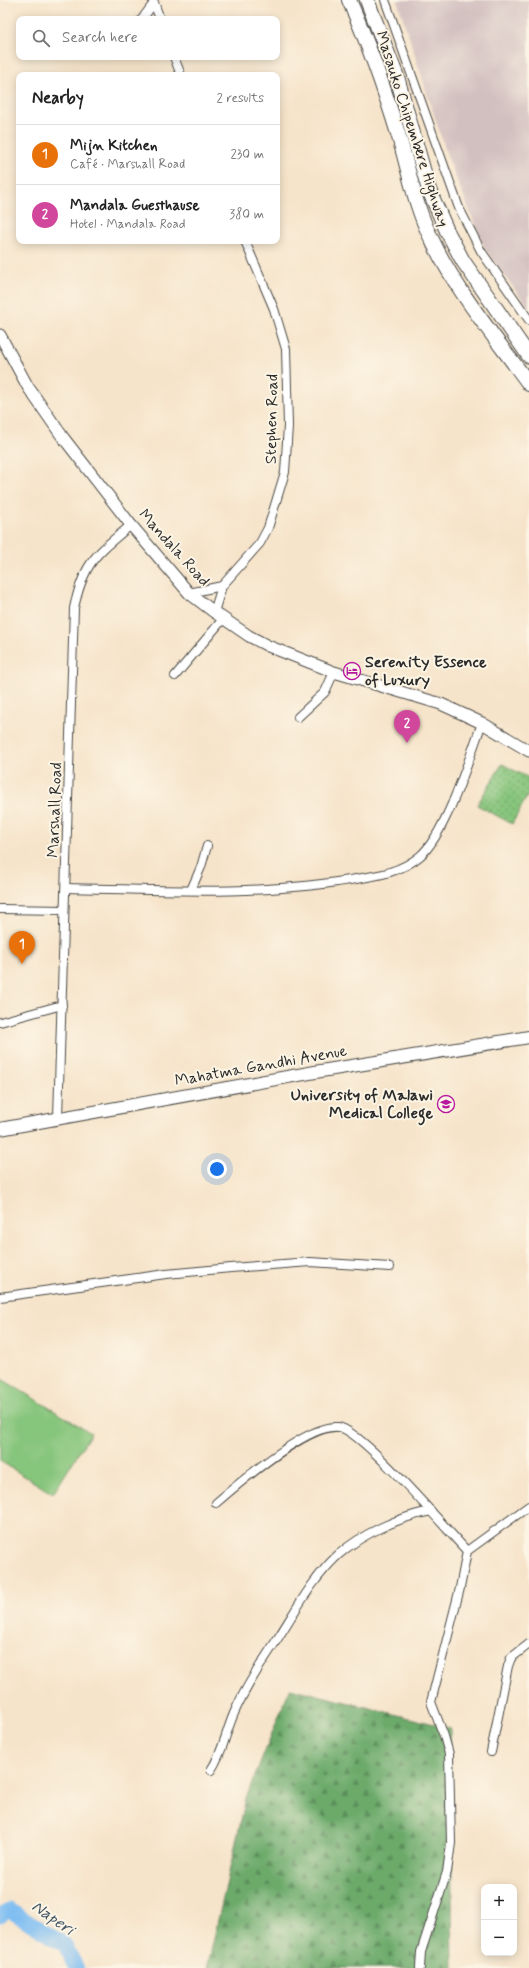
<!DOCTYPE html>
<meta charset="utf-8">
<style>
:root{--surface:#fff;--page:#f2f2f2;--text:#222;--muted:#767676;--line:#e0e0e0;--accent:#b5179e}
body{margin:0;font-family:Mynerve,sans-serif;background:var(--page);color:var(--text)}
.controls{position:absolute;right:12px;bottom:12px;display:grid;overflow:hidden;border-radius:8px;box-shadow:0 2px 10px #0003}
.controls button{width:36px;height:36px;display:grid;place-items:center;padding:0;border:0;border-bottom:1px solid var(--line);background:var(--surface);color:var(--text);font:20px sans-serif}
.you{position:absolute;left:217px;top:1169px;width:14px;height:14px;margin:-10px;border:3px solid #fff;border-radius:50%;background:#1a73e8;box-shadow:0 0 0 6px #1a73e833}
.badge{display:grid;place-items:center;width:26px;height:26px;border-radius:50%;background:var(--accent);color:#fff;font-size:13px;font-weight:700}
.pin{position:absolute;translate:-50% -33px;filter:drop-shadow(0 1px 2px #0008)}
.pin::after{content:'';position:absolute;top:21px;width:14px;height:12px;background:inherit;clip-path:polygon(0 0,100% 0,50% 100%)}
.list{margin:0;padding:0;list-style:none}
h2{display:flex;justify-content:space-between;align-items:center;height:52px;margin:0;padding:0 16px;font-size:17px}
h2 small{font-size:13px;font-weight:400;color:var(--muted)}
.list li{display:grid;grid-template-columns:26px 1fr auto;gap:12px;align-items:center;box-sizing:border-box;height:60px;padding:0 16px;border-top:1px solid var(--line)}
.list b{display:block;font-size:15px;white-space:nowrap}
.list p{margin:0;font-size:13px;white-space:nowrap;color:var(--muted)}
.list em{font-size:13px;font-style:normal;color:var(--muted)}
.icon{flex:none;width:22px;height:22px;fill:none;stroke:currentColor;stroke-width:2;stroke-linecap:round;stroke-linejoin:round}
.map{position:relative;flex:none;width:529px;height:1968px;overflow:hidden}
.search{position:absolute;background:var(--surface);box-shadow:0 2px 10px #0003;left:16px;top:16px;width:264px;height:44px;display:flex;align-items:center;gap:10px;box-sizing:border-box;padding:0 14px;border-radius:8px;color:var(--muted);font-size:15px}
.panel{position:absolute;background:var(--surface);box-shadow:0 2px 10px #0003;left:16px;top:72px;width:264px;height:172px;border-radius:8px}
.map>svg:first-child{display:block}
.industrial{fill:#d2bfbf}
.forest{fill:url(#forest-firs);stroke:#4c6a4b}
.park{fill:url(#park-dots);stroke:#587853}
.garden{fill:#86c57b;stroke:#587853}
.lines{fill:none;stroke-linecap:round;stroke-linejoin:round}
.river{stroke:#7ebdf2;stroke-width:15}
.street-casing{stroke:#494743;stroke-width:10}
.secondary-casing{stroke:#494743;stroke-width:13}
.primary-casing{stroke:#494743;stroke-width:14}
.highway-casing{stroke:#494743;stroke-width:16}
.street{stroke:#fff;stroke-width:8}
.secondary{stroke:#fff;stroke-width:11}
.primary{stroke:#fff;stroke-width:12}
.highway{stroke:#fff;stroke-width:14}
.labels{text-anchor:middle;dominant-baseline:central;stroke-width:4;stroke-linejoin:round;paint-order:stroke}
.street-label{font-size:16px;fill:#2b2b2b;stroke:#fcf5e5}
.poi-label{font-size:16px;font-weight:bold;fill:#2b2b2b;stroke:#fcf5e5;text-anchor:start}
.water-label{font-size:17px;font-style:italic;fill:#445767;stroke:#fcf5e5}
</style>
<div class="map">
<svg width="529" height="1968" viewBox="0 0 529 1968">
<defs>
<pattern id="forest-firs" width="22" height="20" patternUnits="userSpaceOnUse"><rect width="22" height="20" fill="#6caa6b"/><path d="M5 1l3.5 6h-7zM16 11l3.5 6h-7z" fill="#598b58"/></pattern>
<pattern id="park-dots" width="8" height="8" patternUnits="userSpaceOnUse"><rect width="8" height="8" fill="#86c57b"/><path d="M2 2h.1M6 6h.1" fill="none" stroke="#6ea065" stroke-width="1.8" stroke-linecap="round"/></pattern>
</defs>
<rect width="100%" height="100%" fill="#fcf5e5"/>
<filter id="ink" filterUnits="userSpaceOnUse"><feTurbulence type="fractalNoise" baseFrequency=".025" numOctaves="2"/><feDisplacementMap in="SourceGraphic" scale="8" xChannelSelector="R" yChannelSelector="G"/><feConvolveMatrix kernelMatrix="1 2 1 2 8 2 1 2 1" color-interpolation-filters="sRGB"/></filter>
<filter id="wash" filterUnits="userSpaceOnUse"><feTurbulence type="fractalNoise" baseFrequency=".012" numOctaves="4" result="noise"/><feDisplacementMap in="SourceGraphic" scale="16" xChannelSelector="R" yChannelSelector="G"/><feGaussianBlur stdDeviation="0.9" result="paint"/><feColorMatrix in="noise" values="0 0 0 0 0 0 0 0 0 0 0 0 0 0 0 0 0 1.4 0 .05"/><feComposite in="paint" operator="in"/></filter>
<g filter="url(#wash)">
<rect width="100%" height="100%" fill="#f6e4ca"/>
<polygon class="industrial" points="397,0 529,0 529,309 485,249 448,158"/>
<polygon class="forest" points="290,1688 450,1728 453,1968 207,1968 246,1798"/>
<polygon class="park" points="502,764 529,778 529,793 512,824 477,805"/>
<polygon class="garden" points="0,1378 91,1433 53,1494 0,1461"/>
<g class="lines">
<polyline class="river" points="0,1916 9,1910 64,1944 77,1968"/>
</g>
</g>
<g filter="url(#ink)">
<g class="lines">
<g class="street-casing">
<g id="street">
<polyline points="153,0 160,19"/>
<polyline points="385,0 459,208 481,251 529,320"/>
<polyline points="142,19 154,3"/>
<polyline points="174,57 181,75"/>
<polyline points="189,593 222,586"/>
<polyline points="214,612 222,586 260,543 268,528 285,472 288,426 286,349 274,309 245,241"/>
<polyline points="175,676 223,619"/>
<polyline points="298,717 325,692 334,672"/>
<path d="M66,888C161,890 256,896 350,880C375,876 400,873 420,856C446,834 470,756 482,723"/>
<polyline points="191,890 201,867 207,846"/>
<polyline points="0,909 64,910"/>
<polyline points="0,1022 62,1005"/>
<path d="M58,1117L74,608C84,562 96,554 131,525"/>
<polyline points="0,1297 166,1274 231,1268 310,1262 390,1267"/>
<path d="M216,1503C239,1483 308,1424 338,1427C361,1429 447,1530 467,1551"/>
<polyline points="491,1752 508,1666 511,1658 529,1644"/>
<path d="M211,1770C224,1751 226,1729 236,1709C247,1684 263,1661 278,1638C296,1610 313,1578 338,1555C363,1533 400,1517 431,1511"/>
<polyline points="420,1968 421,1952 447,1872 451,1843 449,1754 444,1736 431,1702 460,1588 467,1551 529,1506"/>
</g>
</g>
<g class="secondary-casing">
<polyline id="secondary" points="0,335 28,387 62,436 131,525 189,593 214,612 249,636 268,646 334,672 441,704 482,723 529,751"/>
</g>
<g class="primary-casing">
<polyline id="primary" points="0,1129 315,1072 529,1037"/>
</g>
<g class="highway-casing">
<g id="highway">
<path d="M349,0C369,45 385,91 399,137C409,171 415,206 431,238C456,291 495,337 529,384"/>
<polyline points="367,0 397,77 429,190 447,231 463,261 529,356"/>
</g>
</g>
<use href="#street" class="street"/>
<use href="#secondary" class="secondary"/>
<use href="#primary" class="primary"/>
<use href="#highway" class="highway"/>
</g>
</g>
<defs>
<g id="hotel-ring" transform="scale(0.9)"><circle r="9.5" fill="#fcf5e5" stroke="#b5179e" stroke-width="1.5"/><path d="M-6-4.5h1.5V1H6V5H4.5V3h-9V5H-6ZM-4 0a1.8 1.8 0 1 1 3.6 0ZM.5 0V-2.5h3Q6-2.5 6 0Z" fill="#b5179e"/></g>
<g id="university-ring" transform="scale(0.9)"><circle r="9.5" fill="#fcf5e5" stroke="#b5179e" stroke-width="1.5"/><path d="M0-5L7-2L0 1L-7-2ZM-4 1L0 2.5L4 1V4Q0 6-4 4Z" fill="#b5179e"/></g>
</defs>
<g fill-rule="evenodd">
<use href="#hotel-ring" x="352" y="671"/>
<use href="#university-ring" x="446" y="1104"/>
</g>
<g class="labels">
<g class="street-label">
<text transform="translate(412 129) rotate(72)">Masauko Chipembere Highway</text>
<text transform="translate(272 419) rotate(-89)">Stephen Road</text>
<text transform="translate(174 548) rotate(48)">Mandala Road</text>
<text transform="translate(55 810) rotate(-88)">Marshall Road</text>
<text transform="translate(261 1066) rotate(-10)">Mahatma Gandhi Avenue</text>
</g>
<g class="poi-label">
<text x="365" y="662">Serenity Essence<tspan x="365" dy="18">of Luxury</tspan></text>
<text x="433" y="1095" text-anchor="end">University of Malawi<tspan x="433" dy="18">Medical College</tspan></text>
</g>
<g class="water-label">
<text transform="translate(53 1918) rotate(35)">Naperi</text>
</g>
</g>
</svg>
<div class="controls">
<button>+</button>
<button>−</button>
</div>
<div class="you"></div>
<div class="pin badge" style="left:22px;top:964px;background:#e8710a">1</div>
<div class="pin badge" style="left:407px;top:743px;background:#d1479c">2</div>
<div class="search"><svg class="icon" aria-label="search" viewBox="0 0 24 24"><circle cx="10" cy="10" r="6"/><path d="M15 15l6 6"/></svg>Search here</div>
<section class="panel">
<h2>Nearby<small>2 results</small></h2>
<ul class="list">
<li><span class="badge" style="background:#e8710a">1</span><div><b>Mijn Kitchen</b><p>Café · Marshall Road</p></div><em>230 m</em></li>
<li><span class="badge" style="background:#d1479c">2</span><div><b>Mandala Guesthause</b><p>Hotel · Mandala Road</p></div><em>380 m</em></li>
</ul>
</section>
</div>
